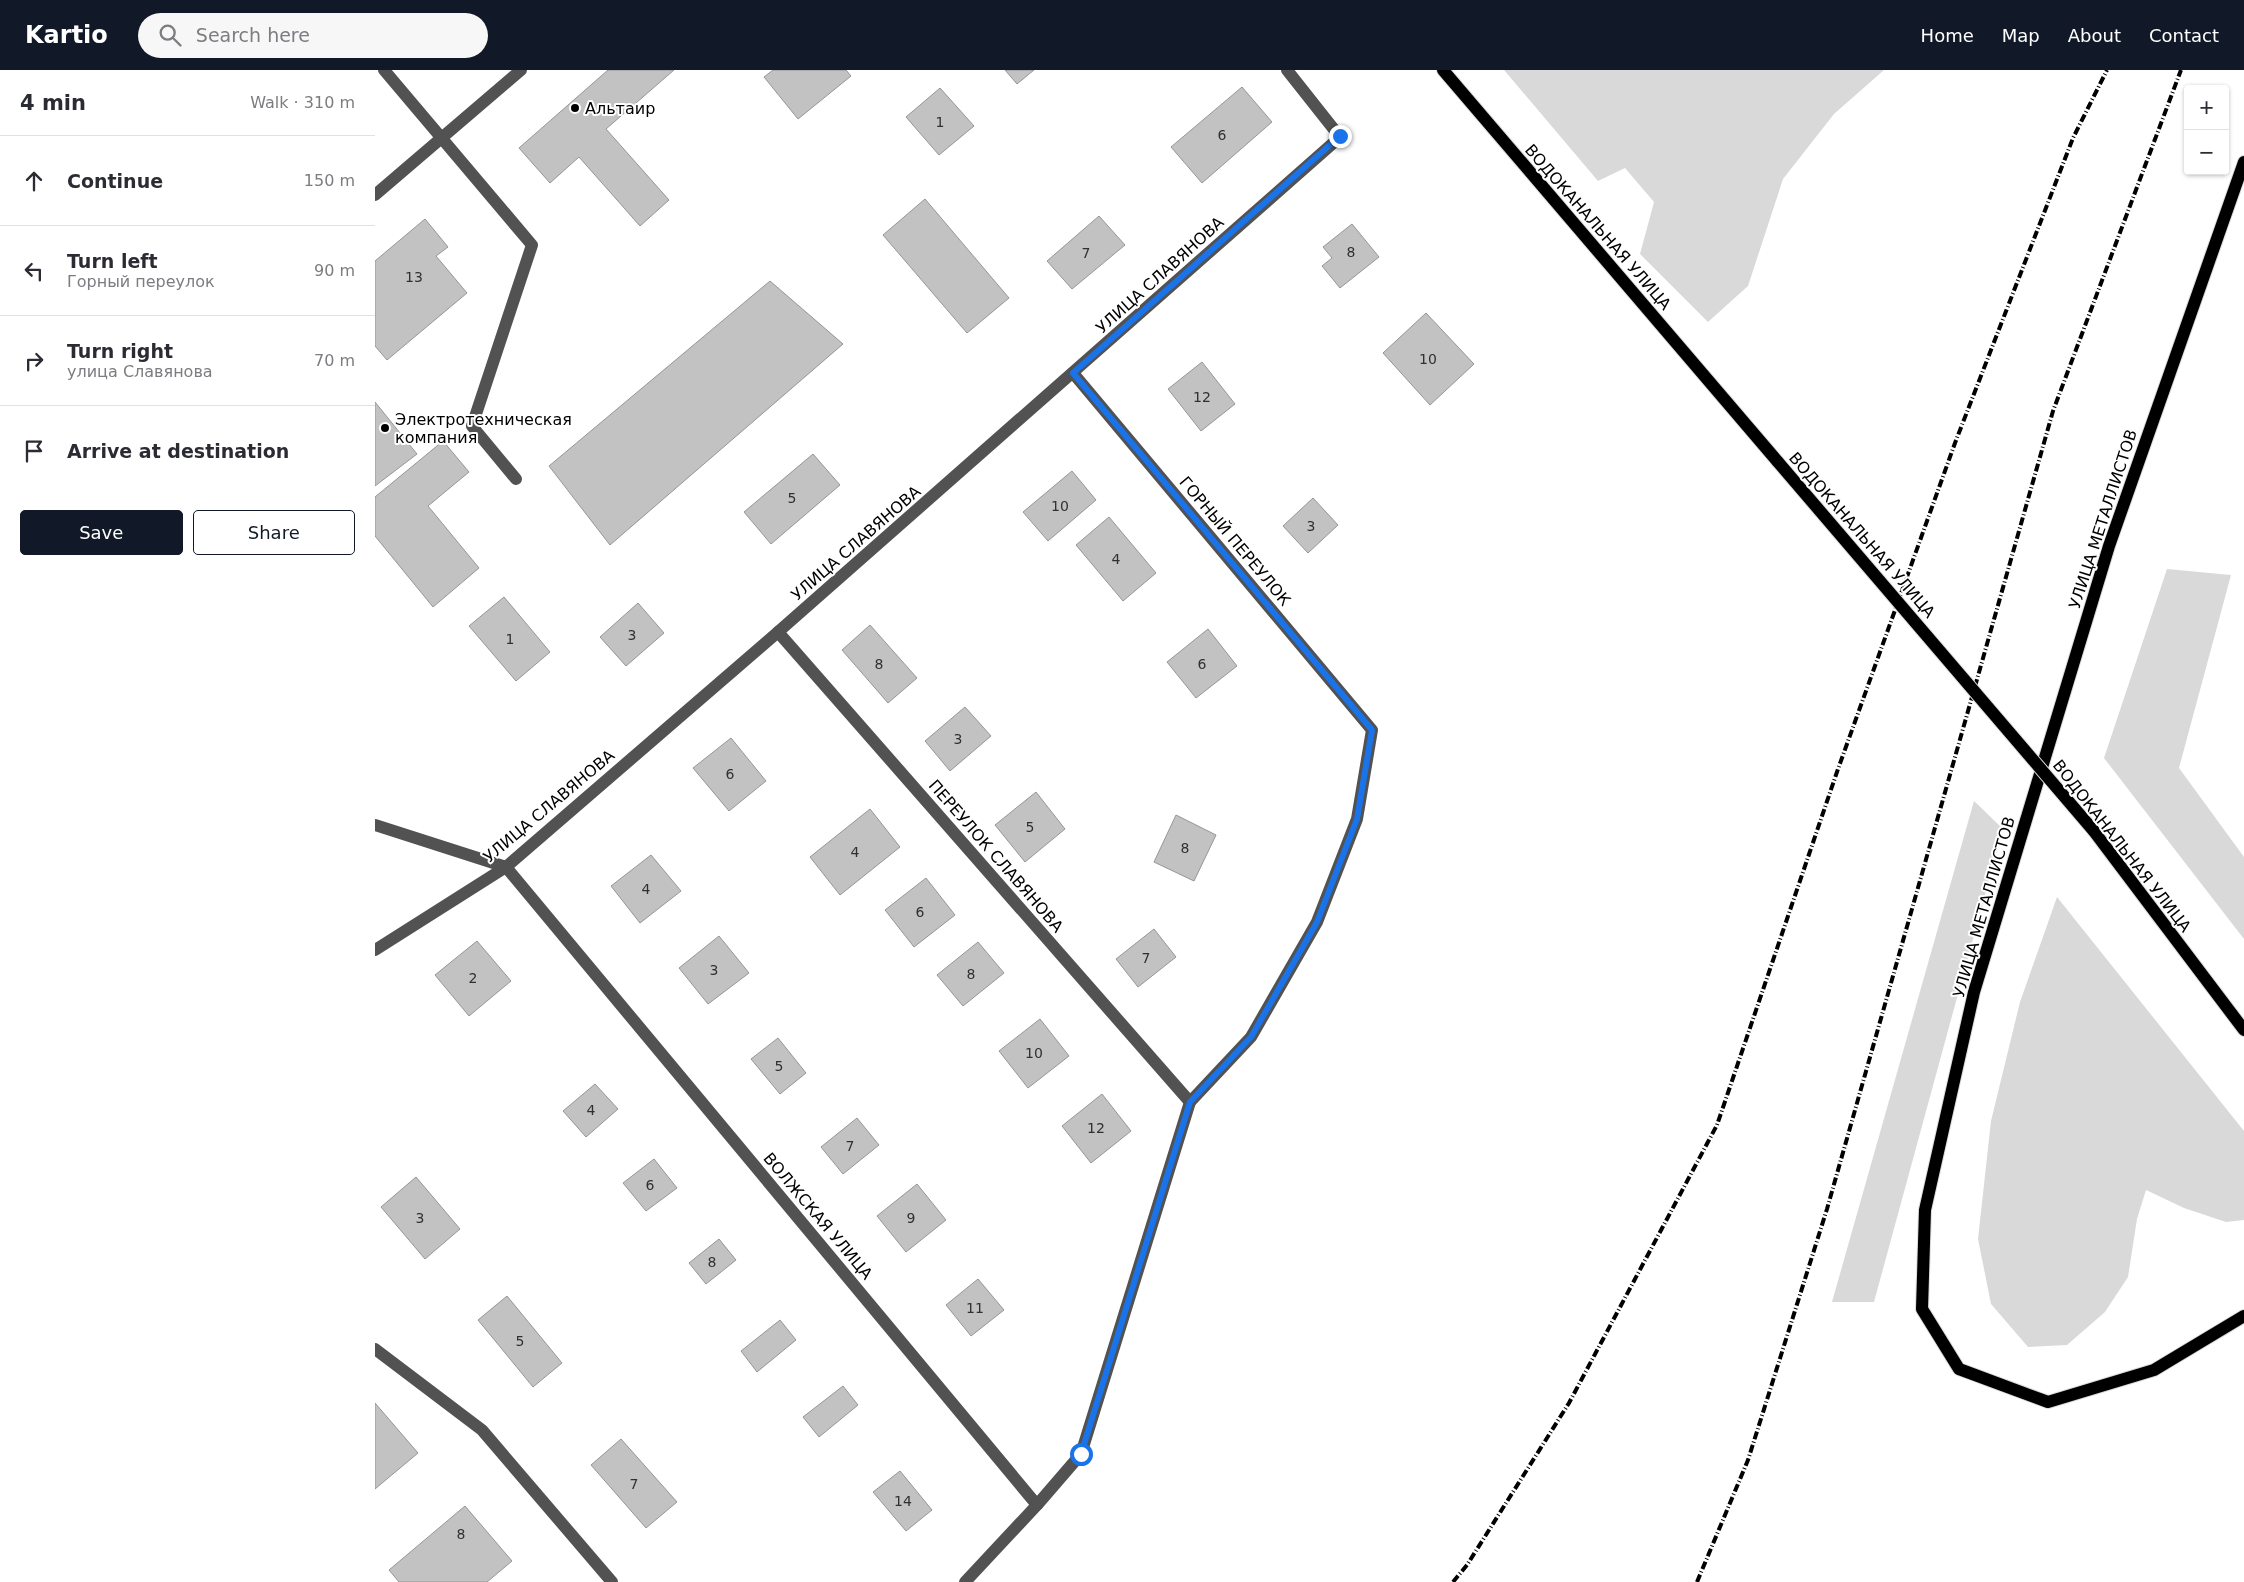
<!DOCTYPE html>
<meta charset="utf-8">
<style>
:root{--surface:#fff;--page:#f7f7f7;--text:#2b2b33;--muted:#7c7c81;--line:#e1e1e2;--accent:#111827}
body{margin:0;font-family:"DejaVu Sans",sans-serif;background:var(--page);color:var(--text)}
.controls{position:absolute;right:15px;top:15px;display:grid;overflow:hidden;border-radius:5px;box-shadow:0 1px 4px #0004}
.controls button{width:45px;height:45px;display:grid;place-items:center;padding:0;border:0;border-bottom:1px solid var(--line);background:var(--surface);color:var(--text);font:25px sans-serif}
.stop{position:absolute;width:15px;height:15px;margin:-11px;border:4px solid #1a73e8;border-radius:50%;background:#fff}
.stop.end{background:#1a73e8;border-color:#fff;box-shadow:0 1px 5px #0008}
.list{margin:0;padding:0;list-style:none}
h2{display:flex;justify-content:space-between;align-items:center;height:65px;margin:0;padding:0 20px;font-size:21px}
h2 small{font-size:16px;font-weight:400;color:var(--muted)}
.list li{display:grid;grid-template-columns:32px 1fr auto;gap:15px;align-items:center;box-sizing:border-box;height:90px;padding:0 20px;border-top:1px solid var(--line)}
.list b{display:block;font-size:19px;white-space:nowrap}
.list p{margin:0;font-size:16px;white-space:nowrap;color:var(--muted)}
.list em{font-size:16px;font-style:normal;color:var(--muted)}
.actions{display:flex;gap:10px;padding:15px 20px}
.actions a{flex:1;padding:11px 0;border:1px solid var(--accent);border-radius:5px;text-align:center;font-size:18px;color:var(--accent)}
.actions .main{background:var(--accent);color:#fff}
.icon{flex:none;width:28px;height:28px;fill:none;stroke:currentColor;stroke-width:2;stroke-linecap:round;stroke-linejoin:round}
.map{position:relative;flex:none;width:1869px;height:1512px;overflow:hidden}
header{display:flex;align-items:center;gap:30px;box-sizing:border-box;height:70px;padding:0 25px;background:var(--accent);color:#fff}
header strong{font-size:24px}
nav{display:flex;gap:28px;margin-inline-start:auto;font-size:18px}
.search{width:350px;height:45px;background:var(--page);display:flex;align-items:center;gap:12px;box-sizing:border-box;padding:0 18px;border-radius:28px;color:var(--muted);font-size:19px}
main{display:flex}
aside{flex:1;background:var(--surface)}
.map>svg:first-child{display:block}
.green{fill:#d9d9d9}
.building{fill:#c2c2c2;stroke:#969696}
.lines{fill:none;stroke-linecap:round;stroke-linejoin:round}
.major-casing{stroke:#dbdbdb;stroke-width:14}
.minor{stroke:#525252;stroke-width:12}
.major{stroke:#000;stroke-width:12}
.rail{stroke:#000;stroke-width:4;stroke-dasharray:8 2.5 1 2.5;stroke-linecap:butt}
.major-bridge-casing{stroke:#dbdbdb;stroke-width:14;stroke-linecap:butt}
.major-bridge{stroke:#000;stroke-width:12}
.route{stroke:#1a73e8;stroke-width:6}
.poi-dot{fill:#000;stroke:#fff;stroke-width:2}
.labels{text-anchor:middle;dominant-baseline:central;stroke-width:4;stroke-linejoin:round;paint-order:stroke}
.number-label{font-size:14px;fill:#303030}
.poi-label{font-size:16px;fill:#000;stroke:#fff;text-anchor:start}
.street-label{font-size:16px;fill:#000;stroke:#fff}
</style>
<header>
<strong>Kartio</strong>
<div class="search"><svg class="icon" aria-label="search" viewBox="0 0 24 24"><circle cx="10" cy="10" r="6"/><path d="M15 15l6 6"/></svg>Search here</div>
<nav><a>Home</a><a>Map</a><a>About</a><a>Contact</a></nav>
</header>
<main>
<aside>
<h2>4 min<small>Walk · 310 m</small></h2>
<ul class="list">
<li><svg class="icon" aria-label="ahead" viewBox="0 0 24 24"><path d="M12 20V5M6 11l6-6 6 6"/></svg><div><b>Continue</b></div><em>150 m</em></li>
<li><svg class="icon" aria-label="left" viewBox="0 0 24 24"><path d="M17 20v-9H6M10 6l-5 5 5 5"/></svg><div><b>Turn left</b><p>Горный переулок</p></div><em>90 m</em></li>
<li><svg class="icon" aria-label="right" viewBox="0 0 24 24"><path d="M7 20v-9h11M14 6l5 5-5 5"/></svg><div><b>Turn right</b><p>улица Славянова</p></div><em>70 m</em></li>
<li><svg class="icon" aria-label="arrive" viewBox="0 0 24 24"><path d="M6 21V4h12l-3 4 3 4H6"/></svg><div><b>Arrive at destination</b></div></li>
</ul>
<div class="actions"><a class="main">Save</a><a>Share</a></div>
</aside>
<div class="map">
<svg width="1869" height="1512" viewBox="0 0 1869 1512">
<rect width="100%" height="100%" fill="#fff"/>
<g class="green">
<polygon points="1129,0 1509,0 1459,44 1408,109 1373,216 1333,252 1265,184 1279,132 1250,98 1223,111"/>
<polygon points="1792,499 1856,505 1804,698 1869,787 1869,869 1729,688"/>
<polygon points="1599,731 1628,759 1499,1232 1457,1232"/>
<polygon points="1682,827 1869,1061 1869,1150 1851,1152 1809,1138 1771,1120 1762,1149 1753,1207 1730,1242 1692,1275 1653,1277 1616,1234 1603,1169 1616,1051 1645,932"/>
</g>
<g class="building">
<polygon points="233,0 299,0 231,59 294,130 265,156 204,87 175,113 144,78"/>
<polygon points="398,0 471,0 476,6 423,49 389,7"/>
<polygon points="630,0 659,0 642,14"/>
<polygon points="867,17 897,52 827,113 796,77"/>
<polygon points="565,18 599,56 564,85 531,47"/>
<polygon points="550,129 634,228 592,263 508,165"/>
<polygon points="724,146 750,175 697,219 672,191"/>
<polygon points="50,149 73,177 61,186 92,223 12,290 0,276 0,191"/>
<polygon points="977,154 1004,187 965,218 947,196 957,188 948,177"/>
<polygon points="395,211 468,274 235,475 174,396"/>
<polygon points="1051,243 1099,294 1055,335 1008,283"/>
<polygon points="827,292 860,334 826,361 793,319"/>
<polygon points="0,332 42,384 0,416"/>
<polygon points="68,371 94,402 53,436 104,498 58,537 0,466 0,427"/>
<polygon points="438,384 465,415 396,474 369,442"/>
<polygon points="697,401 721,430 673,471 648,442"/>
<polygon points="938,428 963,455 933,483 908,456"/>
<polygon points="734,447 781,503 748,531 701,475"/>
<polygon points="129,527 175,582 141,611 94,556"/>
<polygon points="263,533 289,563 251,596 225,567"/>
<polygon points="495,555 542,608 513,633 467,580"/>
<polygon points="833,559 862,596 821,628 792,592"/>
<polygon points="590,637 616,666 575,701 550,671"/>
<polygon points="356,668 391,711 354,741 318,698"/>
<polygon points="661,722 690,759 650,792 620,755"/>
<polygon points="495,739 525,777 465,825 435,787"/>
<polygon points="801,745 841,765 819,811 779,792"/>
<polygon points="276,785 306,821 265,853 236,816"/>
<polygon points="551,808 580,845 539,877 510,840"/>
<polygon points="779,859 801,887 763,917 741,889"/>
<polygon points="344,866 374,903 333,934 304,898"/>
<polygon points="102,871 136,911 94,946 60,905"/>
<polygon points="603,872 629,903 588,936 562,905"/>
<polygon points="665,949 694,986 653,1018 624,981"/>
<polygon points="403,968 431,1003 405,1024 376,989"/>
<polygon points="220,1014 243,1039 211,1067 188,1041"/>
<polygon points="727,1024 756,1061 716,1093 687,1056"/>
<polygon points="482,1048 504,1075 468,1104 446,1077"/>
<polygon points="279,1089 302,1118 271,1141 248,1113"/>
<polygon points="41,1107 85,1159 50,1189 6,1137"/>
<polygon points="542,1114 571,1150 531,1182 502,1146"/>
<polygon points="344,1169 361,1190 331,1214 314,1193"/>
<polygon points="603,1209 629,1240 596,1266 571,1235"/>
<polygon points="132,1226 187,1293 158,1317 103,1250"/>
<polygon points="405,1250 421,1270 382,1302 366,1281"/>
<polygon points="468,1316 483,1335 444,1367 428,1347"/>
<polygon points="0,1333 43,1383 0,1419"/>
<polygon points="246,1369 302,1432 271,1458 216,1395"/>
<polygon points="525,1401 557,1440 531,1461 498,1422"/>
<polygon points="90,1436 137,1491 112,1512 24,1512 14,1500"/>
</g>
<g class="lines">
<g class="major-casing">
<g id="major">
<polyline points="1068,0 1403,392"/>
<polyline points="1869,92 1734,476 1599,922 1550,1140 1547,1239 1584,1299 1673,1332 1779,1300 1869,1246"/>
<polyline points="1718,760 1869,960"/>
</g>
</g>
<g class="minor">
<polyline points="9,0 157,175 97,356 141,409"/>
<polyline points="0,125 146,0"/>
<polyline points="403,562 815,1032"/>
<polyline points="0,755 131,797 662,1435"/>
<polyline points="0,880 131,797 403,562 965,67 912,0"/>
<polyline points="0,1279 107,1360 237,1512"/>
<polyline points="590,1512 662,1435 706,1384 815,1032 876,967 942,852 982,749 997,660 698,303"/>
</g>
<use href="#major" class="major"/>
<g class="rail">
<polyline points="1078,1512 1092,1495 1194,1333 1342,1055 1463,699 1580,373 1698,68 1732,0"/>
<polyline points="1322,1512 1373,1390 1452,1139 1678,341 1806,0"/>
</g>
<g class="major-bridge-casing">
<polyline id="major-bridge" points="1403,392 1718,760"/>
</g>
<use href="#major-bridge" class="major-bridge"/>
</g>
<g class="lines">
<polyline class="route" points="706,1384 815,1032 876,967 942,852 982,749 997,660 698,303 965,66"/>
</g>
<g class="poi-dot">
<circle cx="200" cy="38" r="5"/>
<circle cx="10" cy="358" r="5"/>
</g>
<g class="labels">
<g class="number-label">
<text x="565" y="52">1</text>
<text x="847" y="65">6</text>
<text x="976" y="182">8</text>
<text x="711" y="183">7</text>
<text x="39" y="207">13</text>
<text x="1053" y="289">10</text>
<text x="827" y="327">12</text>
<text x="417" y="428">5</text>
<text x="685" y="436">10</text>
<text x="936" y="456">3</text>
<text x="741" y="489">4</text>
<text x="257" y="565">3</text>
<text x="135" y="569">1</text>
<text x="504" y="594">8</text>
<text x="827" y="594">6</text>
<text x="583" y="669">3</text>
<text x="355" y="704">6</text>
<text x="655" y="757">5</text>
<text x="810" y="778">8</text>
<text x="480" y="782">4</text>
<text x="271" y="819">4</text>
<text x="545" y="842">6</text>
<text x="771" y="888">7</text>
<text x="339" y="900">3</text>
<text x="596" y="904">8</text>
<text x="98" y="908">2</text>
<text x="659" y="983">10</text>
<text x="404" y="996">5</text>
<text x="216" y="1040">4</text>
<text x="721" y="1058">12</text>
<text x="475" y="1076">7</text>
<text x="275" y="1115">6</text>
<text x="45" y="1148">3</text>
<text x="536" y="1148">9</text>
<text x="337" y="1192">8</text>
<text x="600" y="1238">11</text>
<text x="145" y="1271">5</text>
<text x="259" y="1414">7</text>
<text x="528" y="1431">14</text>
<text x="86" y="1464">8</text>
</g>
<g class="poi-label">
<text x="210" y="38">Альтаир</text>
<text x="20" y="349">Электротехническая<tspan x="20" dy="18">компания</tspan></text>
</g>
<g class="street-label">
<text transform="translate(1223 157) rotate(49)">ВОДОКАНАЛЬНАЯ УЛИЦА</text>
<text transform="translate(785 205) rotate(-42)">УЛИЦА СЛАВЯНОВА</text>
<text transform="translate(1728 449) rotate(-72)">УЛИЦА МЕТАЛЛИСТОВ</text>
<text transform="translate(1487 465) rotate(49)">ВОДОКАНАЛЬНАЯ УЛИЦА</text>
<text transform="translate(860 471) rotate(50)">ГОРНЫЙ ПЕРЕУЛОК</text>
<text transform="translate(481 473) rotate(-41)">УЛИЦА СЛАВЯНОВА</text>
<text transform="translate(174 736) rotate(-40)">УЛИЦА СЛАВЯНОВА</text>
<text transform="translate(1747 776) rotate(52)">ВОДОКАНАЛЬНАЯ УЛИЦА</text>
<text transform="translate(621 786) rotate(49)">ПЕРЕУЛОК СЛАВЯНОВА</text>
<text transform="translate(1609 837) rotate(-74)">УЛИЦА МЕТАЛЛИСТОВ</text>
<text transform="translate(443 1146) rotate(50)">ВОЛЖСКАЯ УЛИЦА</text>
</g>
</g>
</svg>
<div class="controls">
<button>+</button>
<button>−</button>
</div>
<div class="stop" style="left:706px;top:1384px"></div>
<div class="stop end" style="left:965px;top:66px"></div>
</div>
</main>
